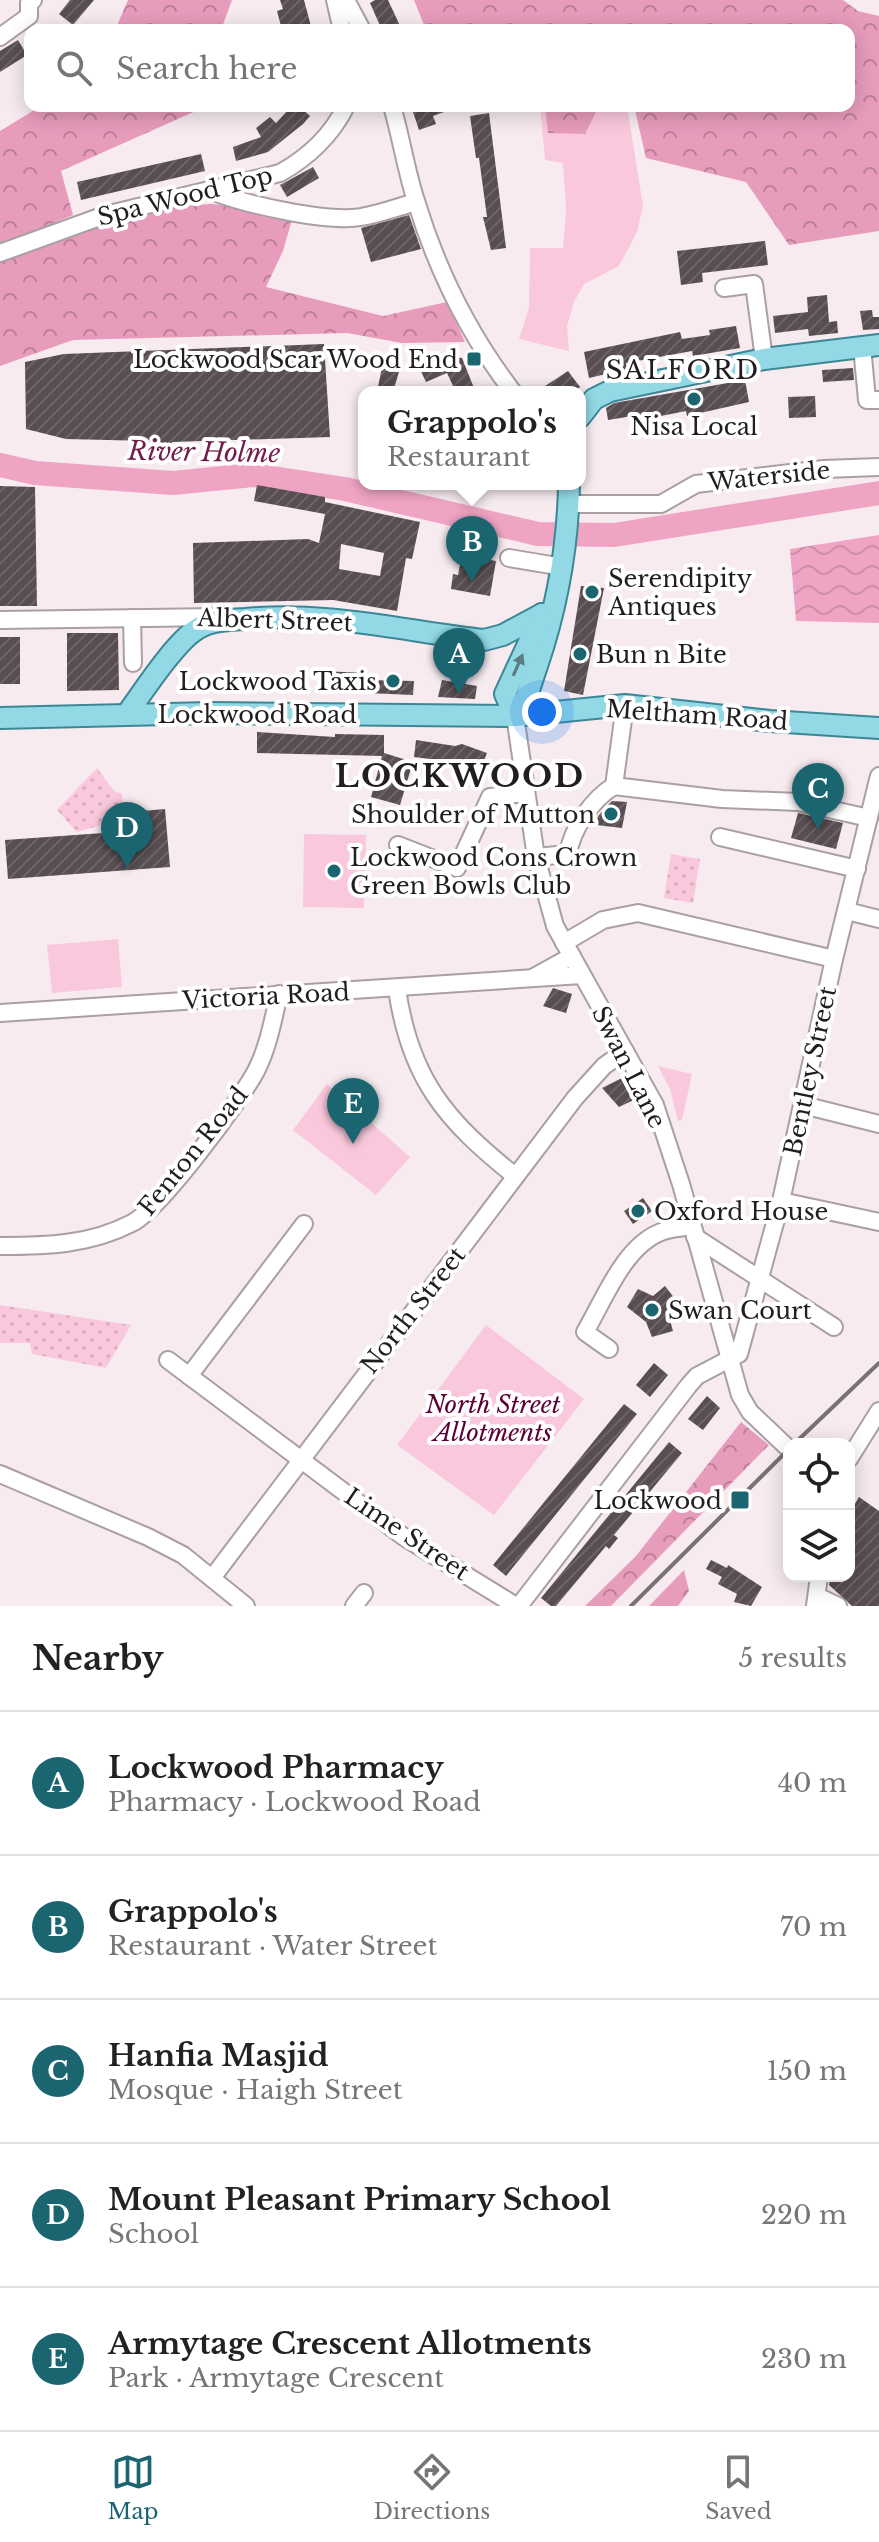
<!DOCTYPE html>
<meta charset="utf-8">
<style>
:root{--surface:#fff;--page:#f6f6f6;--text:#222;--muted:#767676;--line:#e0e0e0;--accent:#1b6571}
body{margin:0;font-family:"Libre Baskerville",serif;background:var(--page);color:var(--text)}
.controls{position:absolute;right:24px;bottom:24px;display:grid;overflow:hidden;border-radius:16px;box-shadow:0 4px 20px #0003}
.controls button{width:72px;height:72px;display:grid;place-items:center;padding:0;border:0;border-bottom:2px solid var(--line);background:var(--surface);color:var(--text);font:40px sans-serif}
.you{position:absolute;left:542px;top:712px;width:28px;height:28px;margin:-20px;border:6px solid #fff;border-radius:50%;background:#1a73e8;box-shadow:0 0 0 12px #1a73e833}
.badge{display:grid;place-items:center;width:52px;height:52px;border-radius:50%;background:var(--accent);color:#fff;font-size:26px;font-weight:700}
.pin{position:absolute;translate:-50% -66px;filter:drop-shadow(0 2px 4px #0008)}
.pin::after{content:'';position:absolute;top:42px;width:28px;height:24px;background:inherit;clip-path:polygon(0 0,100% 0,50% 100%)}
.popup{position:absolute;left:358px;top:386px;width:228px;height:104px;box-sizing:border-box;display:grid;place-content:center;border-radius:16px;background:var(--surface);filter:drop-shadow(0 2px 6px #0005);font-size:26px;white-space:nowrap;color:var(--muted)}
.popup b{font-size:30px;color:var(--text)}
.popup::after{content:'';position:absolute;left:50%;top:100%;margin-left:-16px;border:16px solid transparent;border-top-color:var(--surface)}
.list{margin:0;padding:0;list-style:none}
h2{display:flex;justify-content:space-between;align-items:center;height:104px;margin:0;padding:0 32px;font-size:34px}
h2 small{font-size:26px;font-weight:400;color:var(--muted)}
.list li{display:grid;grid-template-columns:52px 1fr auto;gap:24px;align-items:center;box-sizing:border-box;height:144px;padding:0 32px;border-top:2px solid var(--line)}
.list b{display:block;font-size:30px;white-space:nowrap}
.list p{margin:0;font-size:26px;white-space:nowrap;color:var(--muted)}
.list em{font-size:26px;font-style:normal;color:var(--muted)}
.icon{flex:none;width:44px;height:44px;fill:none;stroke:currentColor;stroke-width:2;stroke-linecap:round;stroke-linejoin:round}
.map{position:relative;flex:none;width:879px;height:1606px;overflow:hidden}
.search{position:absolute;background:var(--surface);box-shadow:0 4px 20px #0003;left:24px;right:24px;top:24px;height:88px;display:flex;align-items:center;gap:20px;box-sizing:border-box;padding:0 28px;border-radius:16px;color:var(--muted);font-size:30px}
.sheet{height:824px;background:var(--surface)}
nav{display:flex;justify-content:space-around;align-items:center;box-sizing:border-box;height:112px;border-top:2px solid var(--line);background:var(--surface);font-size:22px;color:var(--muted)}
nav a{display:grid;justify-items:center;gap:4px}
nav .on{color:var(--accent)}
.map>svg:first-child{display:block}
.green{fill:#fac8dc}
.forest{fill:url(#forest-crowns)}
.park{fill:url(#park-dots)}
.water{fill:url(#water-waves)}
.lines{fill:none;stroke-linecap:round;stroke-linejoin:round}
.river{stroke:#efa4c3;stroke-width:24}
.building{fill:url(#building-hatch);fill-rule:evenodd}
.minor-casing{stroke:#aa9fa3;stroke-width:20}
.major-casing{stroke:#3c8795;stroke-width:24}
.minor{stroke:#fff;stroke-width:16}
.major{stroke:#92d9e5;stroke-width:20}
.rail{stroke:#797275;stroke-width:4}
.oneway{fill:#5a7c82}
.poi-dot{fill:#1b6571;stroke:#fff;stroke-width:3}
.labels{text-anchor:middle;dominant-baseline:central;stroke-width:8;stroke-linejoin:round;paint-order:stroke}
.street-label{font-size:24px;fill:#221e20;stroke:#fff}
.poi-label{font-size:24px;fill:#221e20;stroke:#fff;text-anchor:start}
.park-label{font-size:24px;font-style:italic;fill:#5b0136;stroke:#fff}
.neighbourhood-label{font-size:26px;letter-spacing:2px;fill:#221e20;stroke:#fff}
.water-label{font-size:26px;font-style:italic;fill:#721d4a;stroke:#fff}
.district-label{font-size:32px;font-weight:bold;letter-spacing:2px;fill:#221e20;stroke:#fff}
</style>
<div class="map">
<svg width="879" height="1606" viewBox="0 0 879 1606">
<defs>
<pattern id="forest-crowns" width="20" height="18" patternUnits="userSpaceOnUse" patternTransform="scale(2)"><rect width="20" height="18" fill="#e79cbc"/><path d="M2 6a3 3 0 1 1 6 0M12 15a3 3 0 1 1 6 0" fill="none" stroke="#bb7f98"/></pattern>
<pattern id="park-dots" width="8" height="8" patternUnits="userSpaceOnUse" patternTransform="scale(2)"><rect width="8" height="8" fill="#fac8dc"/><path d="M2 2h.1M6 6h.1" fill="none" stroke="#d6abbc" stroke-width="1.8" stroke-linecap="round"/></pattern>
<pattern id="water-waves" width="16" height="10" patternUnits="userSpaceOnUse" patternTransform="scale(2)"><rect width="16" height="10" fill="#efa4c3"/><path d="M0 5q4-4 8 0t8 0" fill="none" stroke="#cd8da7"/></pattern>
<pattern id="building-hatch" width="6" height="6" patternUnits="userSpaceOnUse" patternTransform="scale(2)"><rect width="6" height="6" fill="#584e52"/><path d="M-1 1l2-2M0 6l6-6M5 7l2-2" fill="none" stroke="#6c6467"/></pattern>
</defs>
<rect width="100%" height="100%" fill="#f7ebf0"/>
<g class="green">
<polygon points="540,106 627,106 643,206 637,232 619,266 584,284 574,302 567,326 569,351 519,339 529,308 530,248 563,248 566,209 563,163 545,160"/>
<polygon points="304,834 366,835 364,908 303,907"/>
<polygon points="118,939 122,987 52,993 47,945"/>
<polygon points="658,1066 692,1074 682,1120 678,1121 670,1089"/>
<polygon points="327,1084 410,1157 376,1195 293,1130"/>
<polygon points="486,1325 584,1399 494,1515 397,1445"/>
</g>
<g class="forest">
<polygon points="128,0 232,0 221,30 115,30"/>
<polygon points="414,0 843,0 858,11 879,16 879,231 789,245 746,182 646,158 634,106 849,106 849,30 426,30"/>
<polygon points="41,106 207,106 61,171 73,215 0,245 0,131"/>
<polygon points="545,106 599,106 585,134 548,133"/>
<path d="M212,204L294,213L283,251L266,287L383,316L447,302L465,342L402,343L347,333L73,340L0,366V253C68,230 139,207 212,204Z"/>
<polygon points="741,1422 769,1445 611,1606 585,1606 636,1556"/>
<polygon points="684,1570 689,1591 678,1606 649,1606"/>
</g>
<g class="park">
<polygon points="97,768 114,791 122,794 125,828 115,830 108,823 77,832 57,810"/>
<polygon points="671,854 700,859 693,903 664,898"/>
<polygon points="0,1305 131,1325 106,1368 32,1354 30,1343 0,1343"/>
</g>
<polygon class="water" points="879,535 879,623 796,621 790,549"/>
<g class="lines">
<polyline class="river" points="0,465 35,473 173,483 253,475 345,489 538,534 614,535 879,493"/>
</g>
<g class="building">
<polygon points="70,0 94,0 73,25 59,14"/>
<polygon points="280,0 304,0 312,30 282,30 277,11 283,9"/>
<polygon points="375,0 388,0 402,30 382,30 370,3"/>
<polygon points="18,40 27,55 0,72 0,51"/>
<polygon points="292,106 299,106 310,116 303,124 268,152 236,161 233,147 261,137 256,128 270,117 276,123"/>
<polygon points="411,106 455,106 455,108 433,116 436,124 419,130"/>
<polygon points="489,113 506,248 491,250 483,217 487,217 479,158 476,158 470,116"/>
<polygon points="201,154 205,171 81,200 77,182"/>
<polygon points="313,167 319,178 287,197 280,185"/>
<polygon points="409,215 421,249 371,262 361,228"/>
<polygon points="765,241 768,265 702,273 703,282 681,285 677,251"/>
<polygon points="827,295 829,322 837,321 838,333 809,336 808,329 775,333 773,316 808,312 807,297"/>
<polygon points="872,310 873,317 879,317 879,329 863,330 860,311"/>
<polygon points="736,326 740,348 693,356 692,351 626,363 627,369 589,378 584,352 680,332 682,339 710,335 709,330"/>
<polygon points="324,344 330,437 172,442 172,451 150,453 149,441 66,439 26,429 25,362 64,354"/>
<polygon points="440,355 462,358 474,388 456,392 447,373 426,382 418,365"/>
<polygon points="383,362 401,365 393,392 377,392"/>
<polygon points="853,368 854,380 823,382 822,370"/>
<polygon points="568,371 580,387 574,392 536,392"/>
<polygon points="745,380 749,402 687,416 686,411 641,420 639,415 608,420 606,408 614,403"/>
<polygon points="815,396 816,417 789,418 788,397"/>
<path d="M257,485L325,497V502L420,522L412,559L406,558L397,611L333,600L194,603L193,543L308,539L319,543L325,514L254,501ZM341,544L384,553L380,576L339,569Z"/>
<polygon points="0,486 35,487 37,606 0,606"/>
<polygon points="462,555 496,561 490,596 451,589 453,574 458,575"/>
<polygon points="581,586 604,588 583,695 564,691"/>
<polygon points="67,633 118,633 119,690 67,691"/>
<rect x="0" y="637" width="20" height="47"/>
<polygon points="322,671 365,673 365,680 414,681 413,695 322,691"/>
<polygon points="442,680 477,686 475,699 438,697"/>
<polygon points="257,732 335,737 335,734 384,735 384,753 413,762 400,805 371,797 382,756 257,753"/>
<polygon points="416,740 455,746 462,744 487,753 479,773 447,761 414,757"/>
<polygon points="612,801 627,802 622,828 596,825 598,816"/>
<polygon points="165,809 170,867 8,879 5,840 131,831 130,812"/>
<polygon points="798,813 843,823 836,849 791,838"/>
<polygon points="553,988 572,994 566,1013 543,1006"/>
<polygon points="624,1077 636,1099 619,1107 602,1088"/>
<polygon points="643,1198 652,1211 633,1224 624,1211"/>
<polygon points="665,1286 679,1304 668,1313 673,1331 652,1337 646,1322 627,1307 638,1289 653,1296"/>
<polygon points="654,1363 668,1375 650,1397 636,1385"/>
<polygon points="707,1396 720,1408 703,1430 688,1419"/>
<polygon points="624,1404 637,1414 506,1576 493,1565"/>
<polygon points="669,1442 682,1453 614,1535 618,1538 609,1549 606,1546 556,1606 551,1606 541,1598"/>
<polygon points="859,1497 879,1511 879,1606 852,1606 829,1585 830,1576 849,1576 849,1514"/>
<polygon points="711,1560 727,1568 728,1565 762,1587 751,1606 734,1602 737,1594 718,1584 722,1577 706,1569"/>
</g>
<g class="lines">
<g class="minor-casing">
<g id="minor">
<polyline points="335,0 342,30"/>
<polyline points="346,0 362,30"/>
<polyline points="0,37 29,16 29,3 33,0"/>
<path d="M392,106C401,137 406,170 416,201C437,270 470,336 513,392"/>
<path d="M212,191C243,204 328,223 361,217C379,214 398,207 416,202"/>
<path d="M0,253L105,215L280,173C307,158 332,135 346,106"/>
<polyline points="724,288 754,284 764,359"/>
<polyline points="862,346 867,400 879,400"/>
<polyline points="569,504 661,504 696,484 824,469 879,467"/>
<polyline points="509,558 563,567"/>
<polyline points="132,618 133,663"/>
<polyline points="0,620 218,617"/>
<polyline points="515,716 536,857 555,926 655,1105 681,1184 740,1395 750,1412 789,1449"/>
<polyline points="614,786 722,799 798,802 869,818"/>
<polyline points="614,786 625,705"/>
<polyline points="720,837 857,869"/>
<polyline points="398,845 457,868 490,797 525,793"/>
<path d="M536,857L568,854C572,829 592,799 614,786"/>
<polyline points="847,911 879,919"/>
<polyline points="564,943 603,920 638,913 834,959"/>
<polyline points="534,977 572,956"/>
<path d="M397,989C410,1079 446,1121 515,1176"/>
<polyline points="0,1013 582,975"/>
<polyline points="803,1105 879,1124"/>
<polyline points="781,1201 879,1222"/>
<polyline points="695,1237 834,1327"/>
<path d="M0,1246C46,1246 90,1245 132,1223C160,1209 240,1101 256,1071C268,1048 273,1020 279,994"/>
<path d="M609,1349L585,1332C604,1300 624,1246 661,1232C670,1228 682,1228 692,1226"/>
<polyline points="168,1360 404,1537 516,1606"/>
<polyline points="189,1376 304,1224"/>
<polyline points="849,1459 879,1411"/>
<polyline points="0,1474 148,1537 183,1555 246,1606"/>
<polyline points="212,1578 575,1098 604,1066 625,1051"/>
<polyline points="817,1596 838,1606"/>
<polyline points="354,1606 364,1593"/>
<polyline points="519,1606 689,1385 697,1376 739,1354 781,1201 834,959 879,776"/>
<polyline points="815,1606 819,1576"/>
</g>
</g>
<g class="major-casing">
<g id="major">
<polyline points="580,417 594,399 610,391 764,359 879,345"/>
<path d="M127,714C142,693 176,641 197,629C211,620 229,620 245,619C326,611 404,631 484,640L503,635L542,614"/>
<path d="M515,716C528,700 530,685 537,666C557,607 568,547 569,484"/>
<polyline points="515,716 505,694 542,614"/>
<polyline points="0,718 210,713 515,716 625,705 770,721 879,728"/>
</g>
</g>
<use href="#minor" class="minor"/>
<use href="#major" class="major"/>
<g class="rail">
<polyline points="794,1444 879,1363"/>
<polyline points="631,1606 789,1449"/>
</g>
</g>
<defs><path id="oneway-solid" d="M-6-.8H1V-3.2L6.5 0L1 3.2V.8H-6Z" transform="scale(2)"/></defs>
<use class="oneway" href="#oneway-solid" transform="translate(518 665) rotate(-66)"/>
<g class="poi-dot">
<rect x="466" y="351" width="16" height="16" rx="4"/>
<circle cx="694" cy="399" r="8"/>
<circle cx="592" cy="592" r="8"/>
<circle cx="580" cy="654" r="8"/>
<circle cx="393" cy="681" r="8"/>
<circle cx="611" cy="814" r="8"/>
<circle cx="334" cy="871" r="8"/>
<circle cx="638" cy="1211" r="8"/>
<circle cx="652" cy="1310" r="8"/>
<rect x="730" y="1490" width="20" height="20" rx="4"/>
</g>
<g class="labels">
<g class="street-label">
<text transform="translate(185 196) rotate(-14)">Spa Wood Top</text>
<text transform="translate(769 476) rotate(-6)">Waterside</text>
<text transform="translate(275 620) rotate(2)">Albert Street</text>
<text x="257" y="714">Lockwood Road</text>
<text transform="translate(697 715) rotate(4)">Meltham Road</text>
<text transform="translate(266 996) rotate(-3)">Victoria Road</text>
<text transform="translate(629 1067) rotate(63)">Swan Lane</text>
<text transform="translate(810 1071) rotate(-78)">Bentley Street</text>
<text transform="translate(193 1151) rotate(-51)">Fenton Road</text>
<text transform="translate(413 1310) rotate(-52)">North Street</text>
<text transform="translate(407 1534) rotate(34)">Lime Street</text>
</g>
<g class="poi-label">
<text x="458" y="359" text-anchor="end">Lockwood Scar Wood End</text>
<text x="694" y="426" text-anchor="middle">Nisa Local</text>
<text x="608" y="578">Serendipity<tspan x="608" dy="28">Antiques</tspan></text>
<text x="596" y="654">Bun n Bite</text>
<text x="377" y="681" text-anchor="end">Lockwood Taxis</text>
<text x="595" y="814" text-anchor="end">Shoulder of Mutton</text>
<text x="350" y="857">Lockwood Cons Crown<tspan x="350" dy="28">Green Bowls Club</tspan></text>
<text x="654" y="1211">Oxford House</text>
<text x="668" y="1310">Swan Court</text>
<text x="722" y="1500" text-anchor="end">Lockwood</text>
</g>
<g class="park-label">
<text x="493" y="1404">North Street<tspan x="493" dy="28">Allotments</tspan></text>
</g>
<g class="neighbourhood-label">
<text x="683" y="370">SALFORD</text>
</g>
<g class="water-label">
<text transform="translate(204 452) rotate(1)">River Holme</text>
</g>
<g class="district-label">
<text x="460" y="776">LOCKWOOD</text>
</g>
</g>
</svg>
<div class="controls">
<button><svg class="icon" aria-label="locate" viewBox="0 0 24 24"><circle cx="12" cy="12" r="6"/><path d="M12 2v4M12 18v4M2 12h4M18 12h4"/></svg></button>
<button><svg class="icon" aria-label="layers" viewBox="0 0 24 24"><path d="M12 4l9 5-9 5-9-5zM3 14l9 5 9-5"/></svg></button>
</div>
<div class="you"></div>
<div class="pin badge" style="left:459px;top:694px">A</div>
<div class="pin badge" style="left:472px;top:582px">B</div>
<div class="popup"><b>Grappolo's</b>Restaurant</div>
<div class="pin badge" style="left:818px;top:829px">C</div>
<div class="pin badge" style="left:127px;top:868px">D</div>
<div class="pin badge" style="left:353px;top:1144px">E</div>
<div class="search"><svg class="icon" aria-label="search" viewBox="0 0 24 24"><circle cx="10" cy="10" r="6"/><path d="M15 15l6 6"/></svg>Search here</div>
</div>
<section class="sheet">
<h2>Nearby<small>5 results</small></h2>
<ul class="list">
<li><span class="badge">A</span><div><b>Lockwood Pharmacy</b><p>Pharmacy · Lockwood Road</p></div><em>40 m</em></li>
<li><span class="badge">B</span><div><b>Grappolo's</b><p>Restaurant · Water Street</p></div><em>70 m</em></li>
<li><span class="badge">C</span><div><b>Hanfia Masjid</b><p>Mosque · Haigh Street</p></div><em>150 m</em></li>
<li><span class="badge">D</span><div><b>Mount Pleasant Primary School</b><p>School</p></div><em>220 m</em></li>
<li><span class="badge">E</span><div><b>Armytage Crescent Allotments</b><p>Park · Armytage Crescent</p></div><em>230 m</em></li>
</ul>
</section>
<nav>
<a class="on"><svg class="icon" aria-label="map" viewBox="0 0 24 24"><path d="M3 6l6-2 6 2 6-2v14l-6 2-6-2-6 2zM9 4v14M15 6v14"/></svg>Map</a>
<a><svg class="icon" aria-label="directions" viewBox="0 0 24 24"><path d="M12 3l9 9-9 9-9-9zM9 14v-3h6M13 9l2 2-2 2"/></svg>Directions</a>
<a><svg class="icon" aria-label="saved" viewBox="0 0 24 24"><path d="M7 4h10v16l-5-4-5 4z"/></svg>Saved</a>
</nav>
